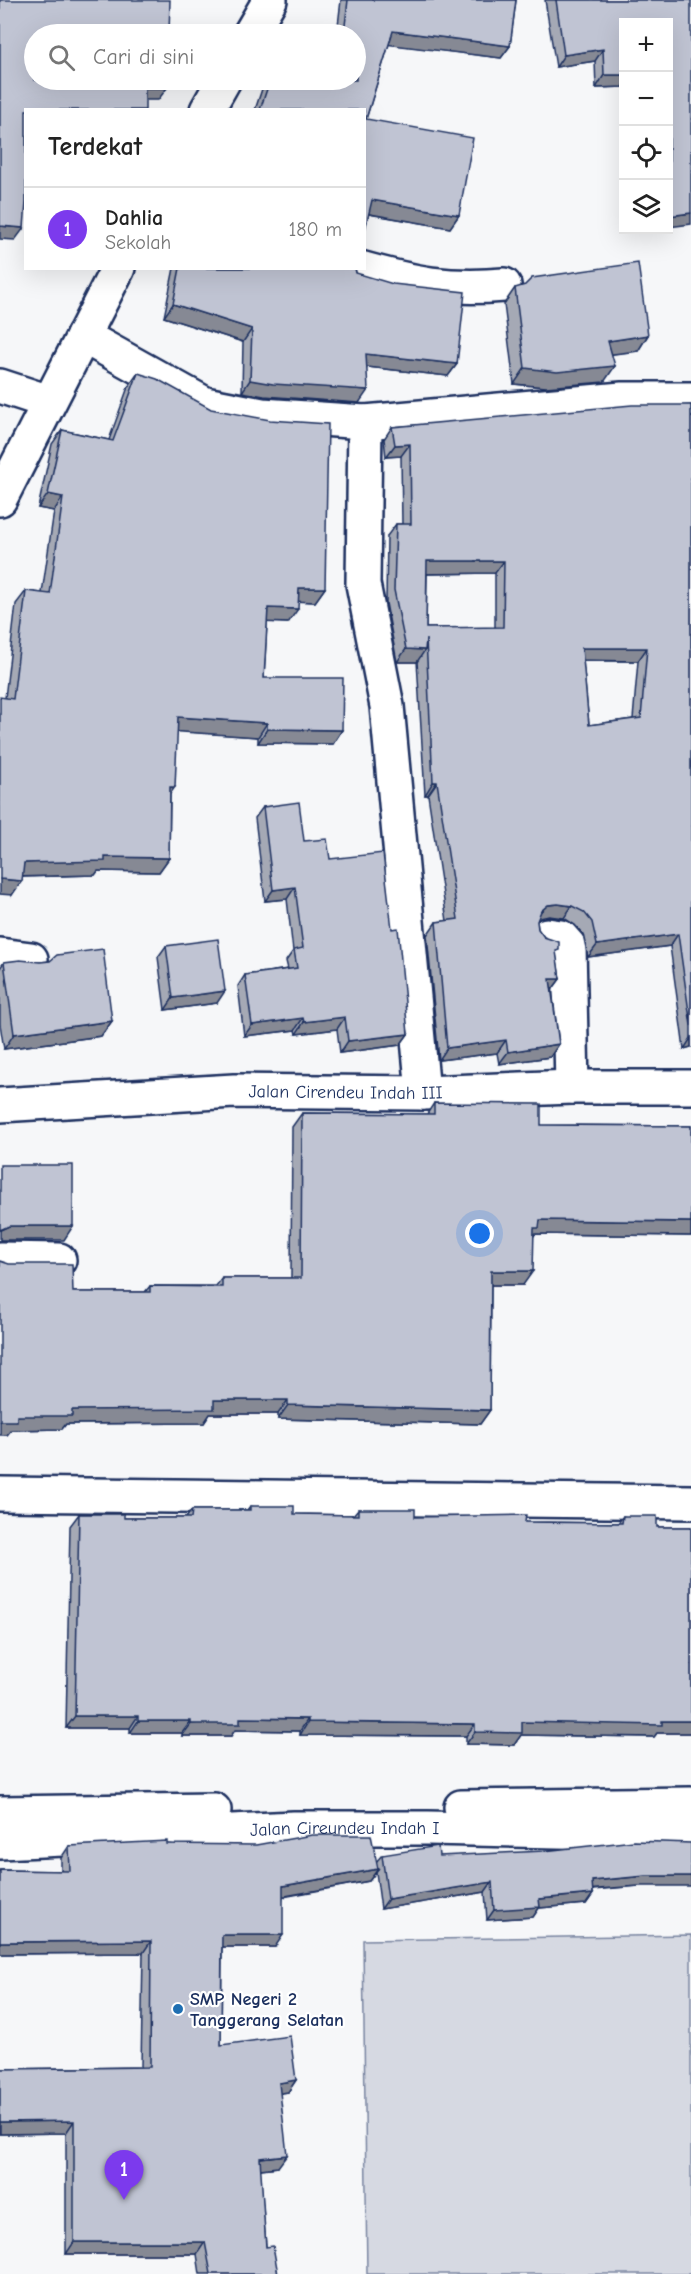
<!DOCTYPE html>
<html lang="id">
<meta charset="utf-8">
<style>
:root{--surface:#fff;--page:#f6f6f6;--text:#222;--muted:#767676;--line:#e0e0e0;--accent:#7c3aed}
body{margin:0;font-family:"Comic Neue",sans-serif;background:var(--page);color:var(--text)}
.controls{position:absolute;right:18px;top:18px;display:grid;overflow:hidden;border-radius:0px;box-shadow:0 6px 24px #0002}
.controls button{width:54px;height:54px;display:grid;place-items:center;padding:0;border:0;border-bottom:2px solid var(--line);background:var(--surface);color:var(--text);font:30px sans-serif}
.you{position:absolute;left:480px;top:1234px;width:21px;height:21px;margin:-15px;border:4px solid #fff;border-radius:50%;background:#1a73e8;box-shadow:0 0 0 9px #1a73e833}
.badge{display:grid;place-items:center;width:39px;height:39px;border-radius:50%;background:var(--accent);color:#fff;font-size:20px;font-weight:700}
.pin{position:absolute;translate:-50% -50px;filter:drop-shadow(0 2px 3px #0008)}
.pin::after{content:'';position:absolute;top:32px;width:21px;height:18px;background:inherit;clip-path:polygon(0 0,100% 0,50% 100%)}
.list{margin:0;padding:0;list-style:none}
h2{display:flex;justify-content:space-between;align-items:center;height:78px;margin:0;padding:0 24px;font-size:26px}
h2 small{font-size:20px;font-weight:400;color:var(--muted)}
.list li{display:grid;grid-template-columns:39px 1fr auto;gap:18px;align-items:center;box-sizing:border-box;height:84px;padding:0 24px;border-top:2px solid var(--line)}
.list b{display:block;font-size:22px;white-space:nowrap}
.list p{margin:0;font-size:20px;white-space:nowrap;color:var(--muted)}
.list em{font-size:20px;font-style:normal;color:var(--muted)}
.icon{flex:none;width:33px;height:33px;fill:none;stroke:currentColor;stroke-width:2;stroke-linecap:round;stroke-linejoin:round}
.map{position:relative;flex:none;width:691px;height:2274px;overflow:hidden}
.search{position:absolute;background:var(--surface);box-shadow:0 6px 24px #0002;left:24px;top:24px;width:342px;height:66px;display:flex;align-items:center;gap:15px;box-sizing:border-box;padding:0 21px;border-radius:33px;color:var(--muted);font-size:22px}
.panel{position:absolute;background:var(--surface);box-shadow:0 6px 24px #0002;left:24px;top:108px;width:342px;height:162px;border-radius:0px}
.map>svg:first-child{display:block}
.garden{fill:#d6d9e2;stroke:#7884a0;stroke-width:1.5}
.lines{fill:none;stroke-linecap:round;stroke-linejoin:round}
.minor-casing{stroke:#1b2f5e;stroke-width:38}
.major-casing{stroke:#1b2f5e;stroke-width:38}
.minor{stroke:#fff;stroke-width:33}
.major{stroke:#fff;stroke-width:33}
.wall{fill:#a5a9b5;stroke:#1b2f5e;stroke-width:1.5;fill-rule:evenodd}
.shaded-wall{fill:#868994;stroke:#1b2f5e;stroke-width:1.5}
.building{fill:#c0c4d3;stroke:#1b2f5e;stroke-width:1.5;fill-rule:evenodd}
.poi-dot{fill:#1f6fb2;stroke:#fff;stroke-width:2}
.labels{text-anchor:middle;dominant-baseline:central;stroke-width:4.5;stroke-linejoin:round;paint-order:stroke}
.street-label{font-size:18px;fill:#1b2f5e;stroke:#fff}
.poi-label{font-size:18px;font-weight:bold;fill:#1b2f5e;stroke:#fff;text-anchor:start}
</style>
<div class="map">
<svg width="691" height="2274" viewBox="0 0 691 2274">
<rect width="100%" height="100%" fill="#f6f7f9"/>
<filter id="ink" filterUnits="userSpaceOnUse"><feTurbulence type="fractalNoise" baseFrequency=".0167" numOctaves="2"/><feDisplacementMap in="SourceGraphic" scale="12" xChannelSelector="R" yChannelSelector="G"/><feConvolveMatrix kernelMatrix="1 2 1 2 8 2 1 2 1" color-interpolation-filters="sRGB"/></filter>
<g filter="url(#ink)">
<polygon class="garden" points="691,1935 691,2274 367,2274 363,1940"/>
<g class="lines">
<g class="minor-casing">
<g id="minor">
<path d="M360,268C413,283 449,290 504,285"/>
<polyline points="83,336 205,404 262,415 365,422 622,399 691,399"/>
<polyline points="0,386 49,402"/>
<polyline points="365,422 363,584 387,706 423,1093"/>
<polyline points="547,935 561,937 569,946 572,1087"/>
<polyline points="0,955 31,959"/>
<path id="s1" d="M0,1105L234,1091L423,1093L572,1087H691"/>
<polyline points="0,1259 59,1260"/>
<polyline points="0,1494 691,1502"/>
<polyline points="461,1807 691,1804"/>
<polyline points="0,1813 214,1810"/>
<path id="s2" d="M0,1842L294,1828H428L691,1834"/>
</g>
</g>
<g class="major-casing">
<g id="major">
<polyline points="250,34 270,0"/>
<polyline points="207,110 224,80"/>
<polyline points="0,499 118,268"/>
</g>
</g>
<use href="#minor" class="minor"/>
<use href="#major" class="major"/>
</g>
<g class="wall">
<polygon points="341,0 516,0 510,46 501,58 389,44 366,119 459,215 450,228 369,214 364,110 255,110 265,80 356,80 356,34 337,34"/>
<polygon points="545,0 691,0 669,22 624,22 624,87 596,88 595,61 556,67"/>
<polygon points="174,268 355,268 356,273 457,364 448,376 367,367 359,403 264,396 242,392 243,342 164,317"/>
<polygon points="515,288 648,335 638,351 611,354 604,382 546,387 514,384 504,304"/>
<polygon points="138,373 325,588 315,602 298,601 288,623 267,622 264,678 342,730 333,744 258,743 258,737 177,731 170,795 169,858 159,872 98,871 95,875 23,877 12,895 5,698 16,604 26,591 42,593 54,511 38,508 52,444 62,430 109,440 128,387"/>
<path d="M691,405V1047L684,1049L670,946L588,957L583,934L575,925L564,918L549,916L540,918L537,921L538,929L556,954L560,979L552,990L559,1044L550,1057L499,1064L497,1053L439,1060L427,935L436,922L447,921L428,795H425L417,661V662H397L386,603L387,536L396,524H402L401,456L386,457L384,439L392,427ZM495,573V628H426L427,574ZM583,661H638L633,719L589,725Z"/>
<polygon points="263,807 304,841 330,859 392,929 408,1034 400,1045 340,1053 337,1029 296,1034 295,1030 244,1036 238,986 245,975 288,969 286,961 293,951 287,899 265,901 255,818"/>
<polygon points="166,946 217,1003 165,1010 158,957"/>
<polygon points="50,961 112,1021 101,1036 4,1049 0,1024 0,968 4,962 40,962"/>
<polygon points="434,1103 541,1125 691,1126 691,1236 535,1234 533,1237 523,1285 491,1285 490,1410 480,1424 278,1419 278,1414 210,1414 204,1423 66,1424 62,1429 11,1430 7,1435 73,1292 145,1292 150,1286 216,1286 222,1278 291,1278 292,1127 302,1113 427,1114"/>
<polygon points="250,1506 294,1514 353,1515 358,1509 415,1517 525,1522 618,1523 623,1516 657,1527 691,1527 691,1733 657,1733 654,1737 521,1735 514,1745 466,1744 466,1736 300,1735 300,1731 235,1730 231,1736 182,1736 182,1733 130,1733 130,1728 66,1728 70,1526 79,1514 124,1518 186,1518 192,1510 247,1510"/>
<polygon points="167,1844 376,1862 382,1855 439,1856 639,1886 593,1890 593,1894 586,1904 539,1908 533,1917 487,1920 485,1892 381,1909 376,1872 369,1881 283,1897 275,1947 222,1947 221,2045 296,2080 288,2092 280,2093 278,2167 260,2169 266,2247 278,2274 200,2274 197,2254 66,2254 66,2133 0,2134 0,2069 141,2067 143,1953 0,1954 0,1870 61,1871 61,1858 69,1846"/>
</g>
<g class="shaded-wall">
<polygon points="393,31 510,46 501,58 384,44"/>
<polygon points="603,49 595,61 556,67 564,55"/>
<polygon points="604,75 624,75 624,87 596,88"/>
<polygon points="145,88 167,88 158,100 137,100"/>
<polygon points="372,200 459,215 450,228 364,213"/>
<polygon points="691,213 691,224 669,227 669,216"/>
<polygon points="0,226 24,228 15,240 0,239"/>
<polygon points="173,304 252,329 243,342 164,317"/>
<polygon points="648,335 638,351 597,356 608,341"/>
<polygon points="366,354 457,364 448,376 358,366"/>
<polygon points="615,366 604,382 546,387 514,384 525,368"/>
<polygon points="250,380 368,390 359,403 264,396 242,392"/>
<polygon points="410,444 401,456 386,457 395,445"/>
<polygon points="48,494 63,497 54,511 38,508"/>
<polygon points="427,561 504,561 495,573 419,574"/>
<polygon points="299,588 325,588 315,602 289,601"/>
<polygon points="268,608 298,609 288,623 258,622"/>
<polygon points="582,648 647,648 638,661 573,660"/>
<polygon points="406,649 425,650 417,662 397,662"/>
<polygon points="178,717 267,723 258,737 168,731"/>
<polygon points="267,729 342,730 333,744 258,743"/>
<polygon points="433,782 437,782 428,795 425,795"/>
<polygon points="170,787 175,787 165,801"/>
<polygon points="105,857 169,858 159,872 98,871 95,875 14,877 24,863"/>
<polygon points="0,879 22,881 12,895 0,894"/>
<polygon points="295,887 287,899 265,901 273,890"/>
<polygon points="558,904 572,906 564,918 549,916 540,918 533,923 541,911 548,905"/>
<polygon points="678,934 670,946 588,957 597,945"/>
<polygon points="550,979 560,979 551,991"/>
<polygon points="225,991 217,1003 165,1010 173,998"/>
<polygon points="345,1017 337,1029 296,1034 304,1022"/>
<polygon points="303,1018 295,1030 244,1036 252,1025"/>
<polygon points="112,1021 101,1036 4,1049 14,1034"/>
<polygon points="408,1034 400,1045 340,1053 348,1041"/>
<polygon points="691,1038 691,1047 684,1049"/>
<polygon points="506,1040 497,1053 439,1060 447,1048"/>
<polygon points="559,1044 550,1057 499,1064 508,1052"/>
<polygon points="540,1220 691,1222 691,1236 535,1234 530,1242 524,1242"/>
<polygon points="9,1226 73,1226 64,1240 0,1240 0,1230"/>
<polygon points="491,1271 533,1271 523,1285 481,1285"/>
<polygon points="214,1400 288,1400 278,1414 210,1414 204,1423 66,1424 62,1429 11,1430 7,1435 0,1435 0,1421 17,1416 72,1410"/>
<polygon points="288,1405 490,1410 480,1424 278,1419"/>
<polygon points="75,1716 138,1716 130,1728 66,1728"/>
<polygon points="240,1718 308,1719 300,1731 235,1730 231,1736 182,1736 191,1724"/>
<polygon points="138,1721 191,1721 182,1733 130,1733"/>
<polygon points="691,1721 691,1733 657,1733 654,1737 521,1735 514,1745 466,1744 475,1732 522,1722"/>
<polygon points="308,1722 475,1724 466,1736 300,1735"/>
<polygon points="378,1869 369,1881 274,1898 283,1886"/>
<polygon points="646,1876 691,1876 691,1886 639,1886 585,1890 592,1881"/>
<polygon points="492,1882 485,1892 381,1909 388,1899"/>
<polygon points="593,1894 586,1904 539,1908 533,1917 487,1920 494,1910 539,1899"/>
<polygon points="222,1935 283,1935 275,1947 214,1947"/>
<polygon points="151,1941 143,1953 0,1954 0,1942"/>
<polygon points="296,2080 288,2092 270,2095 279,2083"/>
<polygon points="74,2121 66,2133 0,2134 0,2122"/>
<polygon points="287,2155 278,2167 251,2170 260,2158"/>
<polygon points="74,2242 205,2242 197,2254 66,2254"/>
</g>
<g class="building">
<polygon points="0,0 170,0 169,34 34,34 34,80 167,80 167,88 145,88 145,110 26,110 26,202 24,228 0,226"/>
<polygon points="348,0 516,0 510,46 393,31 366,119 473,138 459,215 372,200 364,234 364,110 260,110 270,80 356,80 356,34 344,34"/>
<polygon points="556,0 691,0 691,213 669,216 669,22 624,22 624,75 604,75 603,49 564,55"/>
<polygon points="638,263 648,335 608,341 615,366 557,372 525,368 515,288 525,285 532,278"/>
<polygon points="180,268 355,268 356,273 393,284 465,292 457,364 366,354 368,390 273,384 250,380 252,329 173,304"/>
<polygon points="138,373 157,379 211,409 270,420 328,424 325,588 299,588 298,609 268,608 264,678 343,678 342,730 267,729 267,723 178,717 175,787 170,787 169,858 105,857 105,861 24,863 22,881 0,879 0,697 13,699 26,591 50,594 63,497 48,494 62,430 113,441"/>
<path d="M632,405H691V1026L678,934L597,945L592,922L584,912L572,906L558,904L548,905L541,911L537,921L538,929L544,937L559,942V950L556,951L560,979H550L559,1044L508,1052L506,1040L447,1048L436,922L458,919L437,782H433L426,639L425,650L406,649L394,590L396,524H411L410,444L395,445L392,427ZM427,561H504L503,627L426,628ZM582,648H647L641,718L589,725Z"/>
<polygon points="299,802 304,841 327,839 330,859 383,853 392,929 398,928 408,1034 348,1041 345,1017 304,1022 303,1018 252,1025 245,975 297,968 294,950 303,948 295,887 273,890 263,807"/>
<polygon points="218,939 225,991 173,998 166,946"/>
<polygon points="103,949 112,1021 14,1034 4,962 20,960 40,962 50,961 57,955"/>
<polygon points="434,1103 541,1104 541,1125 691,1126 691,1222 540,1220 539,1228 534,1228 533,1271 491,1271 490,1410 288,1405 288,1400 214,1400 214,1409 72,1410 72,1416 17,1416 17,1421 0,1421 0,1261 9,1264 72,1264 73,1292 150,1292 150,1286 222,1287 222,1278 301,1278 302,1113 434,1114"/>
<polygon points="0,1165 73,1165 73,1226 9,1226 0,1230"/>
<polygon points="250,1506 294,1506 294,1514 358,1515 358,1509 415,1509 415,1517 526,1515 525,1522 622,1523 623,1516 657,1516 657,1527 691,1527 691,1721 662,1721 662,1725 522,1722 522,1733 475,1732 475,1724 308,1722 308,1719 240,1718 240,1724 191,1724 191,1721 138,1721 138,1716 75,1716 79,1514 124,1514 124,1518 191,1518 192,1510 250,1510"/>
<polygon points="312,1835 371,1835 378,1869 283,1886 283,1935 222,1935 221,2045 290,2036 296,2080 279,2083 287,2155 260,2158 266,2247 273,2246 278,2274 211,2274 205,2242 74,2242 74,2121 0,2122 0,2069 150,2067 151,1941 0,1942 0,1870 70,1871 69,1846 167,1841 167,1844 256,1845"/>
<polygon points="634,1841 691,1843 691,1876 646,1876 592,1881 593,1894 539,1899 540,1907 494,1910 492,1882 388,1899 382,1855 438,1846 439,1856 544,1851"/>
</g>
</g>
<circle class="poi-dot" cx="178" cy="2009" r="6"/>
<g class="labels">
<g class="street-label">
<text stroke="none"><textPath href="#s1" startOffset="346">Jalan Cirendeu Indah III</textPath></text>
<text stroke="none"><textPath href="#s2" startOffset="345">Jalan Cireundeu Indah I</textPath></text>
</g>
<g class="poi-label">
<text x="190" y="1999">SMP Negeri 2<tspan x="190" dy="21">Tanggerang Selatan</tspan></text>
</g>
</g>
</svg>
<div class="controls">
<button>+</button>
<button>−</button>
<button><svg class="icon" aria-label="locate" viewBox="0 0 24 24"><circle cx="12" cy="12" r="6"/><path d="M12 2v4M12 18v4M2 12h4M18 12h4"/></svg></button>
<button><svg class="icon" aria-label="layers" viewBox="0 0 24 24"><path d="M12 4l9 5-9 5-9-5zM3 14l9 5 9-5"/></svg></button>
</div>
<div class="you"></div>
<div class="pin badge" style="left:124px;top:2200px">1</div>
<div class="search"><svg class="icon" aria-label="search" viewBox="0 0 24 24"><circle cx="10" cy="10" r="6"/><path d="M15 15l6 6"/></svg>Cari di sini</div>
<section class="panel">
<h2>Terdekat<small></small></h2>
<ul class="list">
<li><span class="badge">1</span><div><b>Dahlia</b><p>Sekolah</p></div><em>180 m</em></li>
</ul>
</section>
</div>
